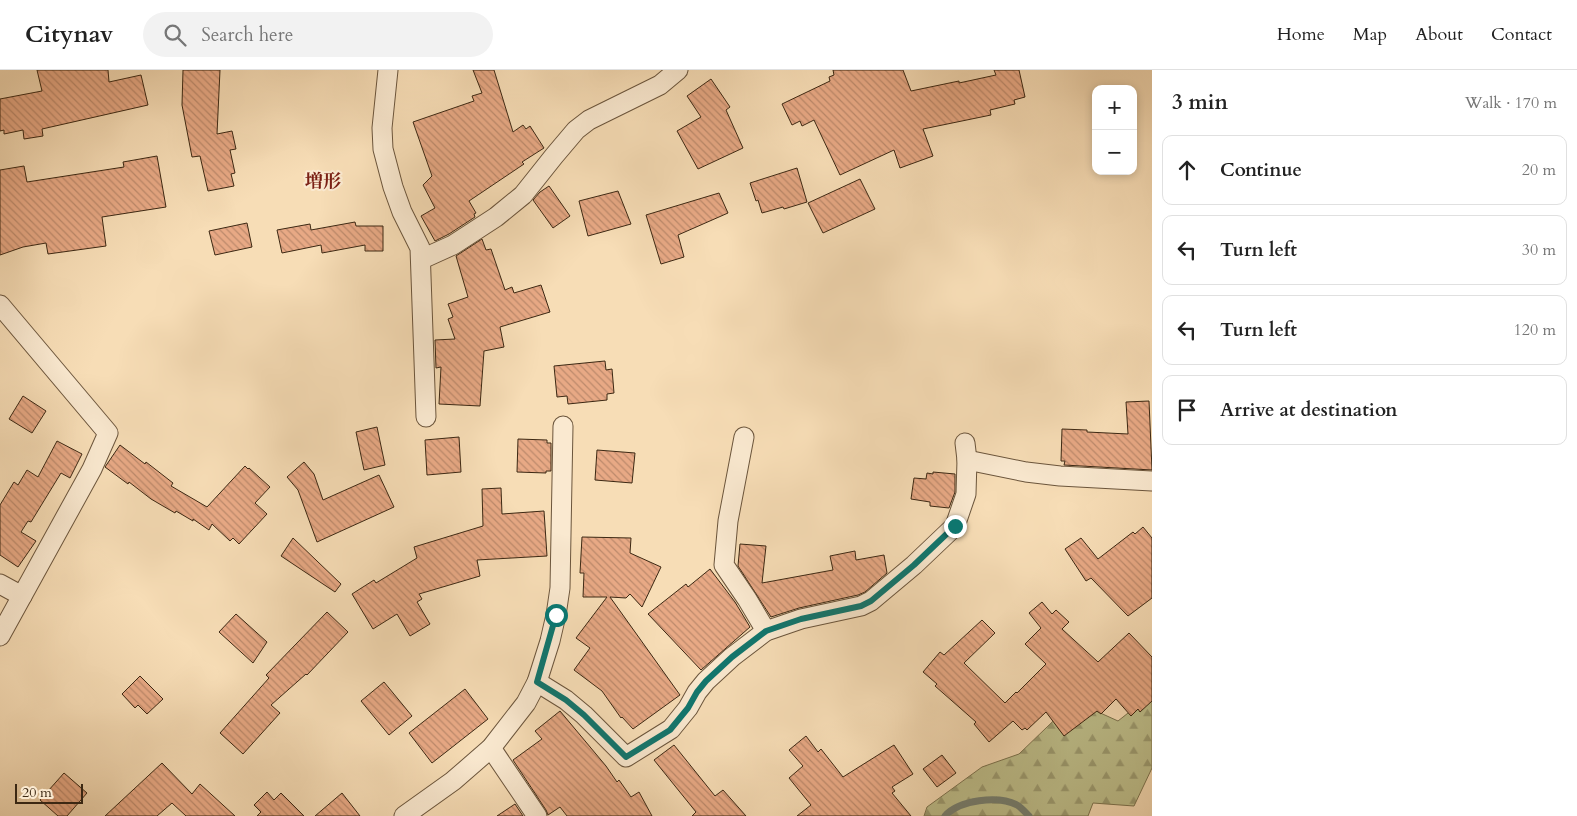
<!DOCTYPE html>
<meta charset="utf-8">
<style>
:root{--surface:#fff;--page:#f2f2f2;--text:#222;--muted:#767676;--line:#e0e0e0}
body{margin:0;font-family:Cardo,"Noto Serif JP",serif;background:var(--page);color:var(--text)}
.controls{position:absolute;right:15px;top:15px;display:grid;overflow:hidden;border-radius:10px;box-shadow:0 2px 8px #0003}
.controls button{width:45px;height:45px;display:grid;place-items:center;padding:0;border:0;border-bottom:1px solid var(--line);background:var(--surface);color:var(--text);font:25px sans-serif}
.scale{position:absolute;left:15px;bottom:12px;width:68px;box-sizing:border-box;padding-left:5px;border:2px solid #3c2813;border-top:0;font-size:14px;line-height:18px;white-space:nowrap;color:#3c2813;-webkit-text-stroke:4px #fae9d0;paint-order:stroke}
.stop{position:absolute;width:15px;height:15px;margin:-11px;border:4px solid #0f766e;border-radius:50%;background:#fff}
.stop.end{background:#0f766e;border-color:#fff;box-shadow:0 1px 5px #0008}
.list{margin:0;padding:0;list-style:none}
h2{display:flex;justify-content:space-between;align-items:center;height:65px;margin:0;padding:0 20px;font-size:21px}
h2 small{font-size:16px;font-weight:400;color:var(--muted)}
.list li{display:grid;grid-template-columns:32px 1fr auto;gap:15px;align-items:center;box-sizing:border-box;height:70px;margin:0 10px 10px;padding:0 10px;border:1px solid var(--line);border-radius:10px}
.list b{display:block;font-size:19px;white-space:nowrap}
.list em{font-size:16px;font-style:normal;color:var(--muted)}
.icon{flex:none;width:28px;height:28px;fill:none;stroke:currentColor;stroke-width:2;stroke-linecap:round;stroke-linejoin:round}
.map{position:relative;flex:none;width:1152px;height:746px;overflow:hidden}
header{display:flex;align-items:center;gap:30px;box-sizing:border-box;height:70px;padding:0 25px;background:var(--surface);border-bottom:1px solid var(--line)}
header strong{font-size:24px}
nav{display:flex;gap:28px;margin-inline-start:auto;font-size:18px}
.search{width:350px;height:45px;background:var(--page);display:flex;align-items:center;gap:12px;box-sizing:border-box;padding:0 18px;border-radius:28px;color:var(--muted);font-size:19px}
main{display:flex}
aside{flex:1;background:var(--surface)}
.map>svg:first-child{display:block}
.forest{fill:url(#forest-firs);stroke:#7d7450}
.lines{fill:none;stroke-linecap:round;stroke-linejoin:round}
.stream{stroke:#768072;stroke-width:7}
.building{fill:url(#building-back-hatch);stroke:#3c2813}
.minor-casing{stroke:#6b553c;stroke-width:21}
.minor{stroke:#fae9d0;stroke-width:19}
.route{stroke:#0f766e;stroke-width:6}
.labels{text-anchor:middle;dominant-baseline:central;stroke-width:4;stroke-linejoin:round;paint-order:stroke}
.quarter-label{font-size:18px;font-weight:bold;fill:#7a1f14;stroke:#fae9d0}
</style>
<header>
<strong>Citynav</strong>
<div class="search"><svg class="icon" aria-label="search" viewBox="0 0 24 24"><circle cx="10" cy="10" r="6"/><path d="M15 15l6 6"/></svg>Search here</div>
<nav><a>Home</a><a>Map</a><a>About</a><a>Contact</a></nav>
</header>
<main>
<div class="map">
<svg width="1152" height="746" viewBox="0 0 1152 746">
<defs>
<pattern id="forest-firs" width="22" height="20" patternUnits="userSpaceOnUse" patternTransform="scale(1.25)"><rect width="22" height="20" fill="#bec08d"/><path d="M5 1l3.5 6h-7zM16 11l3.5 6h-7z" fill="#9c9c72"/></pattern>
<pattern id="building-back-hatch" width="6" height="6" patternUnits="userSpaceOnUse" patternTransform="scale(1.25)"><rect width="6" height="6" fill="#e8a985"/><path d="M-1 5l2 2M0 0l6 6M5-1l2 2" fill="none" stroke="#bd8a6c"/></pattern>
</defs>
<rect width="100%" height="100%" fill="#f7ddb6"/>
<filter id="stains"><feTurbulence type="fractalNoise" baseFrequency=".004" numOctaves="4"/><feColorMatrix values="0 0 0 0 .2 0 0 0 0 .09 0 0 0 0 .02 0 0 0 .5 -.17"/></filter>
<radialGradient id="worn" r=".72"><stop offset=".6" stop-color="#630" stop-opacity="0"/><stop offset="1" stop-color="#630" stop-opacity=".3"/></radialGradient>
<polygon class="forest" points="1152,624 1152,698 1134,736 1093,733 1088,746 924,746 927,737 982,697 1019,684 1074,631 1118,651"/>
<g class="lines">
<path class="stream" d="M945,746C959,730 998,725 1017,735C1021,737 1026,743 1029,746"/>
</g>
<g class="building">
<polygon points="37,0 108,0 109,12 141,5 148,35 42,59 43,66 24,69 23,60 4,64 4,60 0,61 0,29 42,21"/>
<polygon points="183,0 220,0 217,64 232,61 236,79 230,80 235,103 231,104 234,116 208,121 200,86 192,87 182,35"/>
<polygon points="473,0 494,0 513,62 523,55 526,59 530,56 544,78 522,92 524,94 469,131 476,143 474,144 475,147 449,164 435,171 421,146 435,138 423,115 432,106 413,52 474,31 472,26 482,23"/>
<polygon points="833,0 903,0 911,21 959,11 959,13 996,5 994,0 1019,0 1025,27 1014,30 1015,34 990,40 991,45 923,59 933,86 900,98 894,80 840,105 814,50 802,56 800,51 792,55 782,34 830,11 829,7 834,5"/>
<polygon points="711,9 730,37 726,40 743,78 698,99 677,61 701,47 687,26"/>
<polygon points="157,86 166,137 102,147 106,176 48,184 46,173 23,177 0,185 0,100 24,96 27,112 124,97 123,92"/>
<polygon points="797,98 807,132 784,139 783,137 762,143 758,130 756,131 750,113"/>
<polygon points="860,109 875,139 823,163 808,133"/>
<polygon points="549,116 570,146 553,158 533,130 540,122"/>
<polygon points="618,121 631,154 588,166 579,131"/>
<polygon points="719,123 728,143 678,165 684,187 661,194 646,145"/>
<polygon points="355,152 356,156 383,156 383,181 365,181 365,175 322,183 321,175 282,183 277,160 310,154 311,160"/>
<polygon points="247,153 252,177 215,185 209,161"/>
<polygon points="482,169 486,180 491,179 505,220 512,217 514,223 541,215 550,242 500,257 504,277 484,281 480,336 439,334 441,297 436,298 435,270 455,269 448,249 453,247 448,234 468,227 456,186"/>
<polygon points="605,291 606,300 612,299 614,323 607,324 607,330 568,334 567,326 557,327 554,296"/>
<polygon points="23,326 46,341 32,363 9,349"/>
<polygon points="1149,331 1152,400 1064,395 1065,391 1061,391 1062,359 1087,360 1087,362 1128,364 1126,332"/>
<polygon points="377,357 385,395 364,400 356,362"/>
<polygon points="459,367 461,402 427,405 425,370"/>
<polygon points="518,369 547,370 547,373 551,373 551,401 546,401 546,403 517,402"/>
<polygon points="57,371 82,384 70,408 61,403 31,452 28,451 21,462 36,471 18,497 0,485 0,435 14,412 18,415 27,400 38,407"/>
<polygon points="120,375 145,394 146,392 173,413 171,416 207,437 245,396 248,399 249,398 270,417 255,433 267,444 239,474 233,468 230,471 212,454 209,460 193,449 193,451 176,441 175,443 151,429 129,412 128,414 105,397"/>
<polygon points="597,380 635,383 632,413 595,410"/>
<polygon points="304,392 314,404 323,430 379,405 394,437 317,472 298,420 287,407"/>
<polygon points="933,402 955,404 955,422 949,438 930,436 930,432 911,429 914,408 926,409 927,403 933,404"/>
<polygon points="501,418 502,444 544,441 547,486 477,490 480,506 419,524 422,529 417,532 430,554 410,566 397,544 373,559 352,524 374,510 376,513 417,488 414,477 483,456 482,419"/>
<polygon points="1143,457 1152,468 1152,528 1128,546 1091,508 1086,511 1065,479 1081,468 1098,489 1133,462 1135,464"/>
<polygon points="582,467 631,468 630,483 661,497 642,537 630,524 626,528 610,527 680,625 633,659 622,647 621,648 602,621 574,600 590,578 576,568 607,527 583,527 584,503 580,503"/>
<polygon points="293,468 341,514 335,522 281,486"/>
<polygon points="740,474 766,476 762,513 833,500 830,486 855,481 856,490 884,485 887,503 865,522 858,525 799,538 771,547 738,496"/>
<polygon points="710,499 735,532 750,557 701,600 648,544 686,514 688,517"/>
<polygon points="1042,532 1052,544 1056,540 1069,552 1062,559 1098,592 1129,563 1152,587 1152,631 1140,642 1138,639 1131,646 1116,629 1101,644 1097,641 1064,666 1046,642 1027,660 1025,658 1022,660 1013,651 989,672 974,654 976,652 935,616 937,614 923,602 940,582 944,585 982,550 995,563 964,593 1005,633 1016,622 1017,623 1046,594 1025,574 1041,558 1029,543"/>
<polygon points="327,542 348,562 307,605 306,604 271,635 280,643 243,684 220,663 269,608 266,605"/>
<polygon points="236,544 267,572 253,593 219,562"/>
<polygon points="140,606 163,629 147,644 138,635 135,638 122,624"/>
<polygon points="384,612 412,646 389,665 361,631"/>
<polygon points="465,619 488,649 432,693 409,663"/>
<polygon points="560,641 606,696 617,712 619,710 631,727 639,722 652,746 567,746 560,737 548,745 546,740 513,690 542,669 535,661"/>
<polygon points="806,666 818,682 821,679 843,707 894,675 913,704 892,717 895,721 892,723 911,746 797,746 811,735 789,708 803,696 789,680"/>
<polygon points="674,675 715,726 723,720 746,746 692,746 696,742 654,690"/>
<polygon points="942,685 956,703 937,717 923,699"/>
<polygon points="162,693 192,724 200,714 235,746 186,746 172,733 157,746 105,746"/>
<polygon points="64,703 87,723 67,746 58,746 40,730"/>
<polygon points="267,722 274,730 281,723 304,746 257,746 261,742 254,735"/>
<polygon points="342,723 360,746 315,746"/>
<polygon points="515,734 523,746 497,746"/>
</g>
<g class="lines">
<g class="minor-casing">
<g id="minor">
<polyline points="388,0 382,58 383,79 393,117 402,142 420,178 426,347"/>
<polyline points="422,189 453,175 496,147 523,125 554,86 576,60 589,50 660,15 678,0"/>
<polyline points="0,235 108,363 92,399 0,566"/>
<polyline points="744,367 728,451 724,495 747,529 766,561"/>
<polyline points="967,390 1026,402 1060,406 1152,411"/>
<polyline points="0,514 22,526"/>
<polyline points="537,612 566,630 584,645 626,687 671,659 688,638 697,622 706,611 732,587 766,561 801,549 861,536 871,531 914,495 955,456 966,424 967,390 965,373"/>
<polyline points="491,678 537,746"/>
<polyline points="404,746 453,711 491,678 526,633 537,612 550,571 556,545 560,518 563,356"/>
</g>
</g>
<use href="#minor" class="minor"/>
</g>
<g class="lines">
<polyline class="route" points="556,545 537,612 566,630 584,645 626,687 670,660 688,638 697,622 706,611 732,587 766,561 801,549 861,536 871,531 914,495 955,456"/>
</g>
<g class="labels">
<g class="quarter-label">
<text x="323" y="111">増形</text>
</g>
</g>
<rect width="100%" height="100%" filter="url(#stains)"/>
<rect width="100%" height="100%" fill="url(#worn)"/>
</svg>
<div class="controls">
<button>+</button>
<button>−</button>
</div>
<div class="scale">20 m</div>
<div class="stop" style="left:556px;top:545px"></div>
<div class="stop end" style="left:955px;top:456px"></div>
</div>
<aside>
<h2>3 min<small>Walk · 170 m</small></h2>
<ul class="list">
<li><svg class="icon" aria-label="ahead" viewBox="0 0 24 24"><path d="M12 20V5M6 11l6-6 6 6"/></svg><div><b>Continue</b></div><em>20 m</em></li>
<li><svg class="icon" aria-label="left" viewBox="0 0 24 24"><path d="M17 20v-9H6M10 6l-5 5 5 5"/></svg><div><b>Turn left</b></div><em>30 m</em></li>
<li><svg class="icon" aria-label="left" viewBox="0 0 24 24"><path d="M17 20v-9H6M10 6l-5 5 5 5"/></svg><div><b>Turn left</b></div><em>120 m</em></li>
<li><svg class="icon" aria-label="arrive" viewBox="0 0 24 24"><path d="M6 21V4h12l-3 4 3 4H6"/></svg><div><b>Arrive at destination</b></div></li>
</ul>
</aside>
</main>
